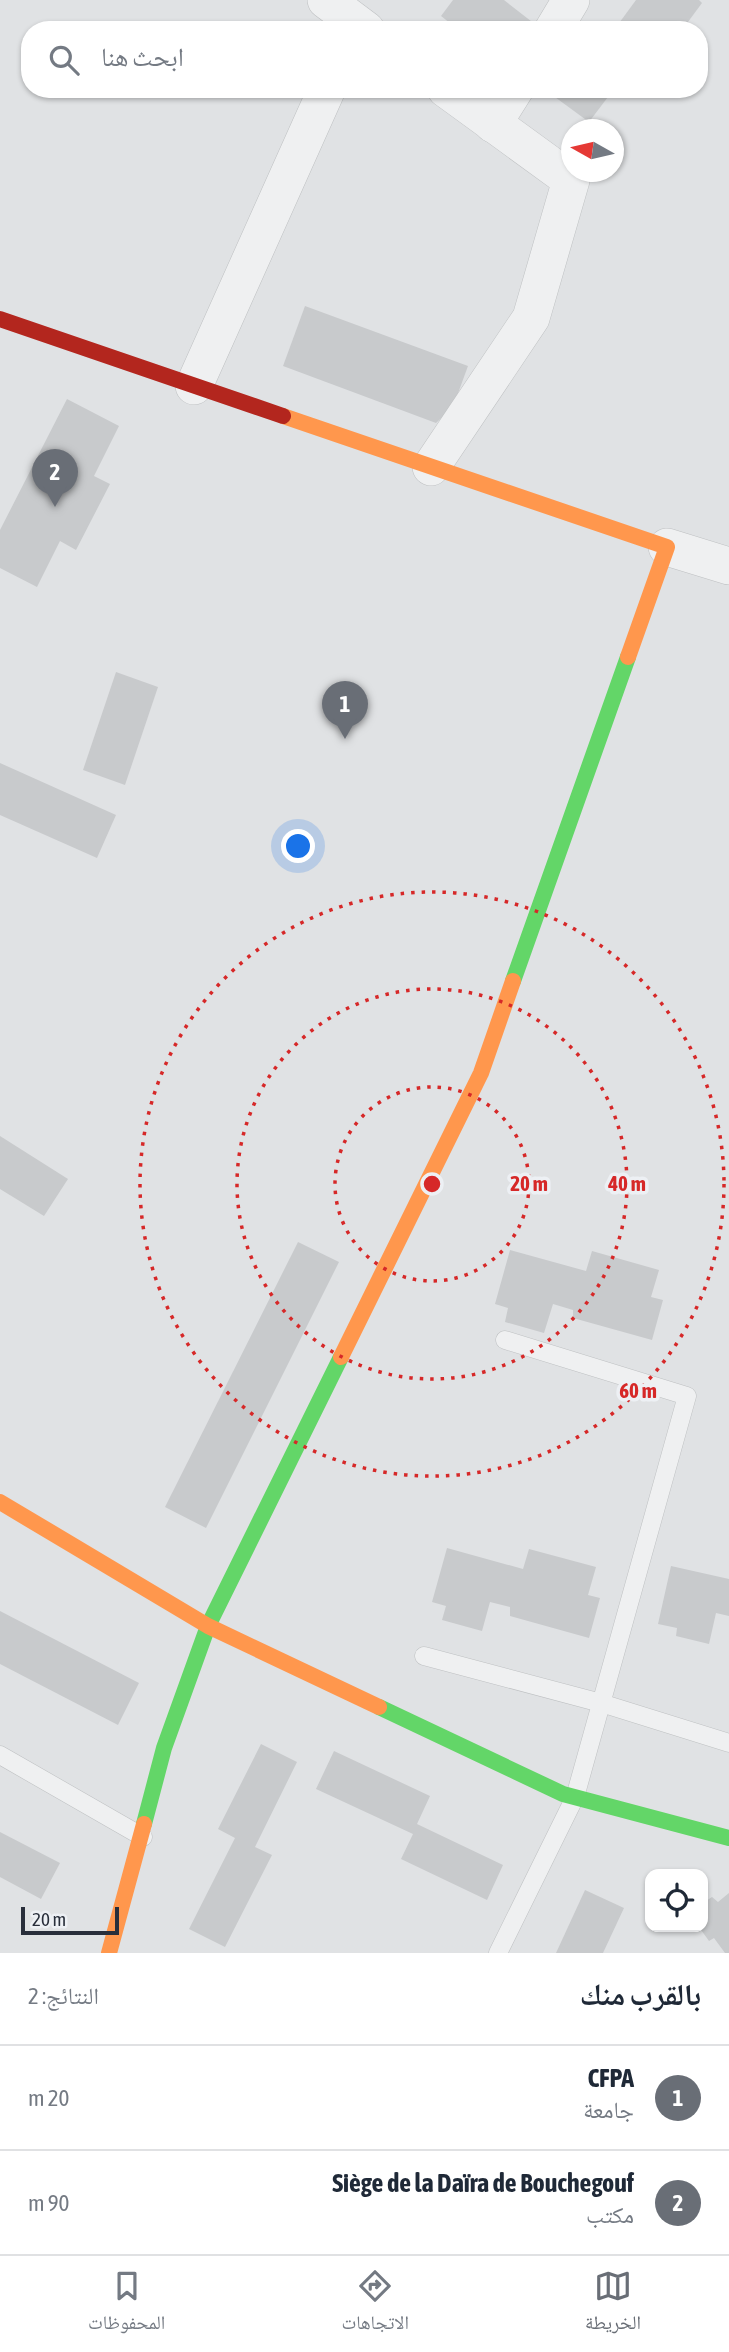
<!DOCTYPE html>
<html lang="ar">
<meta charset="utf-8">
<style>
:root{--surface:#fff;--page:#f6f6f7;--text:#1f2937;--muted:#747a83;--line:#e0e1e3;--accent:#696e76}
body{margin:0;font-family:"Asap Condensed","Noto Naskh Arabic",sans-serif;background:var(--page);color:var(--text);direction:rtl}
.controls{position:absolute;right:21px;bottom:21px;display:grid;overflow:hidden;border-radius:14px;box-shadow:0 2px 5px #0004}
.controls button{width:63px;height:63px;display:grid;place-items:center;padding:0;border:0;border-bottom:2px solid var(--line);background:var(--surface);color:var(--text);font:35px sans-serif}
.compass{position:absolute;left:561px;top:119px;width:63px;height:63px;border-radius:50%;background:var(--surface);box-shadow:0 2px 5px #0004;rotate:278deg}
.scale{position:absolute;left:21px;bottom:18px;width:98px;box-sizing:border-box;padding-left:7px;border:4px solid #292f3b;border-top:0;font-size:19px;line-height:24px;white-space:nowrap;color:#292f3b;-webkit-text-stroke:5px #edf0f4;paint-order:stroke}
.you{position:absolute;left:299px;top:847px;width:24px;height:24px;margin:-18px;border:5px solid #fff;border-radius:50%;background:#1a73e8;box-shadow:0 0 0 10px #1a73e833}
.badge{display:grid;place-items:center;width:46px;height:46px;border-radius:50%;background:var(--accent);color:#fff;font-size:23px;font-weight:700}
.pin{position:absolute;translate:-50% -58px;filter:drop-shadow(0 2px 4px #0008)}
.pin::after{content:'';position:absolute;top:37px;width:24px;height:21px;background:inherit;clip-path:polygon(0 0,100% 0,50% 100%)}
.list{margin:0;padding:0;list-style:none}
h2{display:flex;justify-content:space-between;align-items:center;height:91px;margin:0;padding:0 28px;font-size:30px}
h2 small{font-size:23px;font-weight:400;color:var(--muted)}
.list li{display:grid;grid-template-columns:46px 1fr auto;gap:21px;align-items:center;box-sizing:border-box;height:105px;padding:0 28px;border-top:2px solid var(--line)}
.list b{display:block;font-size:26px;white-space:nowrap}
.list p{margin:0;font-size:23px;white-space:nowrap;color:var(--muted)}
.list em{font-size:23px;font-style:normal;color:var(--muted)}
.icon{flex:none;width:38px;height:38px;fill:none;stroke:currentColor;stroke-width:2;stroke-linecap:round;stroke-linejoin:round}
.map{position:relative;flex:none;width:729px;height:1953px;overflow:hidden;direction:ltr}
.search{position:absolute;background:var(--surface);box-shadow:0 2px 5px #0004;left:21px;right:21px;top:21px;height:77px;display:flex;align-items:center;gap:18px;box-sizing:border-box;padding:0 24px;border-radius:28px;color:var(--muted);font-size:26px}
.sheet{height:301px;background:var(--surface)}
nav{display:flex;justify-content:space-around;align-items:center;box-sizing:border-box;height:98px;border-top:2px solid var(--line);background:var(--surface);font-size:19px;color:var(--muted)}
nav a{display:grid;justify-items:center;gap:4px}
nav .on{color:var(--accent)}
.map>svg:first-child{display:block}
.building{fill:#c8cacc}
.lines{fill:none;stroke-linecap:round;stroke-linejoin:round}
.lane-casing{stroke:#bec0c2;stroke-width:19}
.street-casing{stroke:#bec0c2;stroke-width:38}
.lane{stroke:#eff0f1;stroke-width:18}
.street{stroke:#eff0f1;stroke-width:37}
.fast{stroke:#63d668;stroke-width:16}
.slow{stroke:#ff974d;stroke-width:16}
.jam{stroke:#b3261e;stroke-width:16}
.ring{fill:none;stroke:#d62828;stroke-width:3.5;stroke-dasharray:3.5 7}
.centre{fill:#d62828;stroke:#edf0f4;stroke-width:3.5}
.ring-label{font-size:21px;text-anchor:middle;font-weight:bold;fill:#d62828;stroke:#edf0f4;stroke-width:7;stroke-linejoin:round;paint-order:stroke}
</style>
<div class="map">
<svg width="729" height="1953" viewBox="0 0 729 1953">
<rect width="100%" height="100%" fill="#e0e2e4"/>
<g class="building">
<polygon points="453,0 504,0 536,25 532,30 459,30 441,16"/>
<polygon points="636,0 699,0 702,3 682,30 614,30"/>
<polygon points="544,89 614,89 589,122"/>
<polygon points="305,306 468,366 453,407 436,423 283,366"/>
<polygon points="67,399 119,426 94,476 110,484 76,550 60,541 37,587 0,568 0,530"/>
<polygon points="116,672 158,687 125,785 83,770"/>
<polygon points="0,763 116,815 97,858 0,815"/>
<polygon points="0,1136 68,1179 44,1216 0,1189"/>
<polygon points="298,1242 339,1262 206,1528 165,1507"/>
<polygon points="510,1250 586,1271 592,1251 659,1270 651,1297 663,1300 652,1340 573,1318 573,1310 553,1304 544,1333 505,1322 508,1308 495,1304"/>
<polygon points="447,1548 523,1569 529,1549 596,1567 588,1595 600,1598 589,1638 510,1616 510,1607 490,1602 482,1631 442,1620 446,1606 432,1602"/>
<polygon points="671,1566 729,1579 729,1616 716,1613 709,1644 676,1636 677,1628 658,1624"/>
<polygon points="0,1611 139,1683 118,1725 0,1664"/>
<polygon points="261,1744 297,1762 255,1847 272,1855 225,1947 189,1929 235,1838 218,1829"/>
<polygon points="334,1751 430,1796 417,1824 503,1865 487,1900 401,1859 413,1834 316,1789"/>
<polygon points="0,1832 60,1863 41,1899 0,1877"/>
<polygon points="585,1890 624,1908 603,1953 556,1953"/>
<polygon points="729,1893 729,1953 725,1953 714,1938 709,1941 699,1927 703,1927 703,1903 712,1897 718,1902"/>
</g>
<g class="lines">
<g class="lane-casing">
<g id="lane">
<polyline points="424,1656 601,1703 729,1743"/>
<polyline points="0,1755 143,1837"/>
<polyline points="498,1953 575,1797 687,1396 505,1340"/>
</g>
</g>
<g class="street-casing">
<g id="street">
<polyline points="326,0 366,30"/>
<polyline points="553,30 571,0"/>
<polyline points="493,124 515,89"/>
<polyline points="194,386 327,89"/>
<polyline points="431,467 531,318 571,180 446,89"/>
<polyline points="667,547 729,566"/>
</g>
</g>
<use href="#lane" class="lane"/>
<use href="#street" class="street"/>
<g class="fast">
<polyline points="513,981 628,657"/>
<polyline points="379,1707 563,1794 729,1838"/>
<polyline points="144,1824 164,1748 208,1626 341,1357"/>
</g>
<g class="slow">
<polyline points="283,416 667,547 628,657"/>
<polyline points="341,1357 481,1073 513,981"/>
<polyline points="0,1502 208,1626 379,1707"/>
<polyline points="109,1953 144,1824"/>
</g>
<polyline class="jam" points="0,319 283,416"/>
</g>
<g class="ring">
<circle cx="432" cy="1184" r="97"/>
<circle cx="432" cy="1184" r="195"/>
<circle cx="432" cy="1184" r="292"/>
</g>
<circle cx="432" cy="1184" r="10" class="centre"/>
<g class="ring-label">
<text x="529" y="1191">20 m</text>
<text x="627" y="1191">40 m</text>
<text x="638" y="1398">60 m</text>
</g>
</svg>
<div class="controls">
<button><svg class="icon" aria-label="locate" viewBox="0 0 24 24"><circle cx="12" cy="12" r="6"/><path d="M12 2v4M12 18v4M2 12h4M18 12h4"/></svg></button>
</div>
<svg class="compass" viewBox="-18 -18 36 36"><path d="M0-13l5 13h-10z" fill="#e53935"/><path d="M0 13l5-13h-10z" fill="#747a83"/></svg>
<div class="scale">20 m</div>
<div class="you"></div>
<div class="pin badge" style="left:345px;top:739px">1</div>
<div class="pin badge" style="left:55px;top:507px">2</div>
<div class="search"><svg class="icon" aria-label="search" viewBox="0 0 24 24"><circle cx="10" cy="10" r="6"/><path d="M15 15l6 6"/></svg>ابحث هنا</div>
</div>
<section class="sheet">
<h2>بالقرب منك<small>النتائج: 2</small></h2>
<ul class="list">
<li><span class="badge">1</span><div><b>CFPA</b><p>جامعة</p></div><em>20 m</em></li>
<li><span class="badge">2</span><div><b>Siège de la Daïra de Bouchegouf</b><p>مكتب</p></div><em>90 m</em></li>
</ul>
</section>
<nav>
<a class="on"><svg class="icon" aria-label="map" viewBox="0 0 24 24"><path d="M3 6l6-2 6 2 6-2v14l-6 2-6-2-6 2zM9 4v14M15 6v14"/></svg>الخريطة</a>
<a><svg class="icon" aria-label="directions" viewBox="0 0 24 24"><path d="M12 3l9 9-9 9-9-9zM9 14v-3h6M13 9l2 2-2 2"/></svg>الاتجاهات</a>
<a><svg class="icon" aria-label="saved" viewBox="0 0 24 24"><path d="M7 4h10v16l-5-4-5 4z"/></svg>المحفوظات</a>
</nav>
